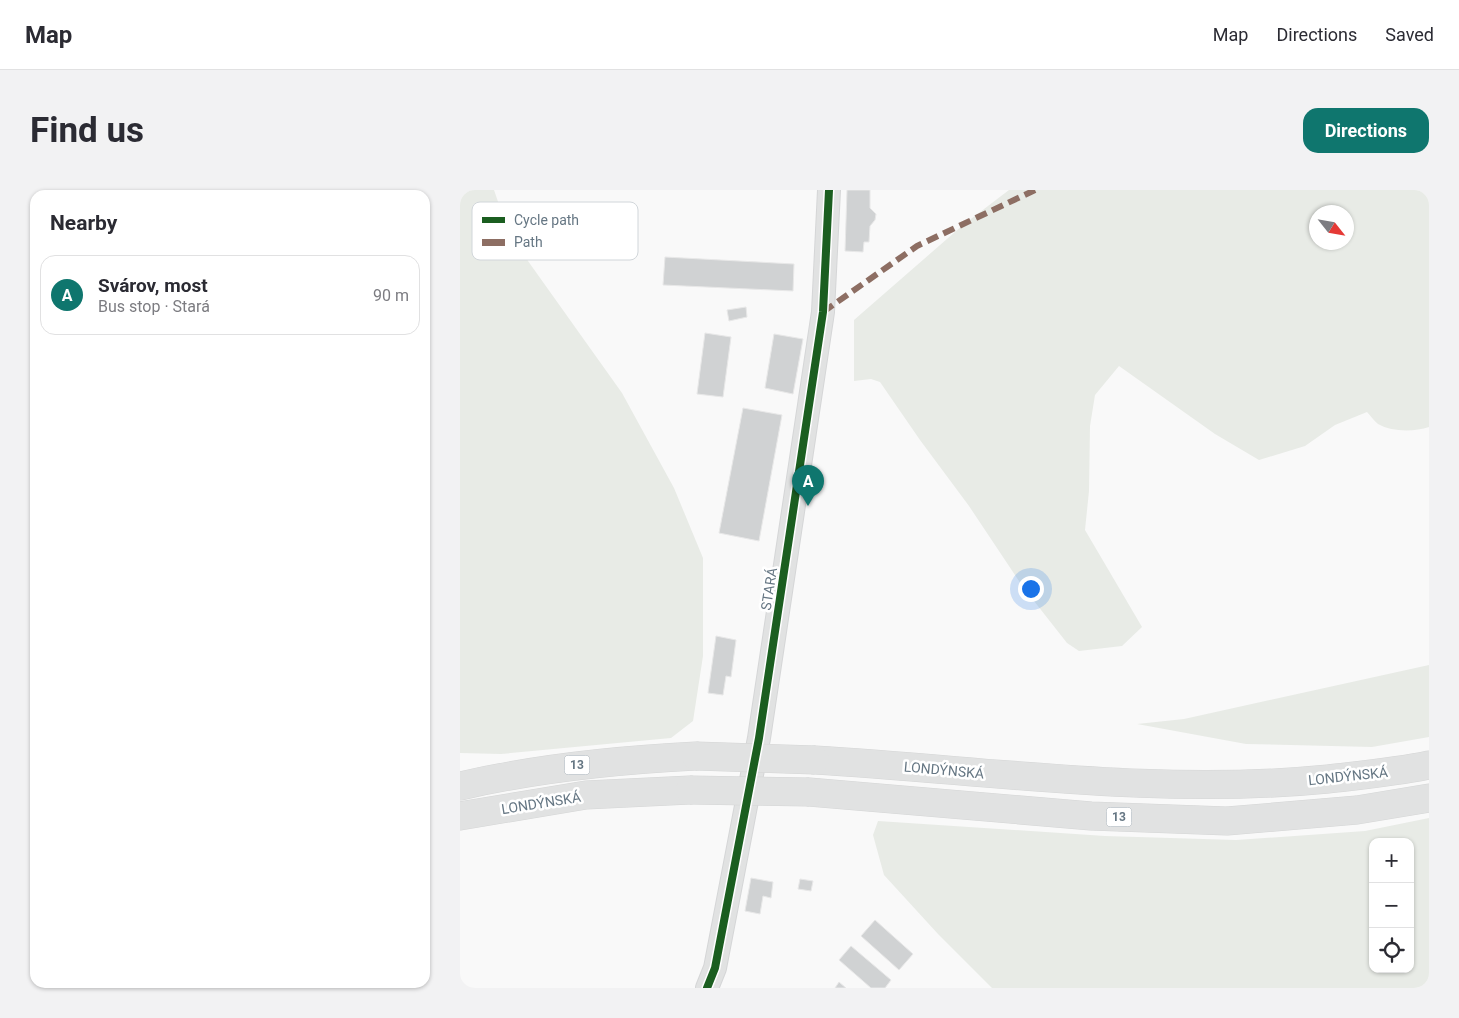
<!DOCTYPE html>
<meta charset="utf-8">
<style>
:root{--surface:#fff;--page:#f2f2f3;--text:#2b2b33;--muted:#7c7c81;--line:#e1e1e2;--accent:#0f766e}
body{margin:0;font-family:Roboto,sans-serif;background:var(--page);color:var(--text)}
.controls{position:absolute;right:15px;bottom:15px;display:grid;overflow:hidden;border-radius:10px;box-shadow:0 1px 4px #0004}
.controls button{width:45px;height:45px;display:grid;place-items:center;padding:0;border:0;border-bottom:1px solid var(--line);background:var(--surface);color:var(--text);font:25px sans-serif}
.compass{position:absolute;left:849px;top:15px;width:45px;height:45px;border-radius:50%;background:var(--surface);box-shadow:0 1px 4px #0004;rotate:121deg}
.you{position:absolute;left:570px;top:398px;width:18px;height:18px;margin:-12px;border:4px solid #fff;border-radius:50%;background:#1a73e8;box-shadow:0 0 0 8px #1a73e833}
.badge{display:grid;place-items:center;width:32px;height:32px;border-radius:50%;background:var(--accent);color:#fff;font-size:16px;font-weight:700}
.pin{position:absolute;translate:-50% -41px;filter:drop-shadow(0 1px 2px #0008)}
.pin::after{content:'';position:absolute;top:26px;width:18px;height:15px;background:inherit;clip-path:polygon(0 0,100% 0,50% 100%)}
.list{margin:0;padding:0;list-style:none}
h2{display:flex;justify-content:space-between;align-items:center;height:65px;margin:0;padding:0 20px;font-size:21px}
h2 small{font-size:16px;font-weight:400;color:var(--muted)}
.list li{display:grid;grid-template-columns:32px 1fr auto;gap:15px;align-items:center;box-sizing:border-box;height:80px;margin:0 10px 10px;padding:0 10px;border:1px solid var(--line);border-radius:15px}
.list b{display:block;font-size:19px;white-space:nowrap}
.list p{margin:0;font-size:16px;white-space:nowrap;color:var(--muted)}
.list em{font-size:16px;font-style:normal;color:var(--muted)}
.icon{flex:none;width:28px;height:28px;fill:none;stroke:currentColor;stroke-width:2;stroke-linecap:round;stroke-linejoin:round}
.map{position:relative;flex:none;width:969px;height:798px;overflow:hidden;border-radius:15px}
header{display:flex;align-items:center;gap:30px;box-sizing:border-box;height:70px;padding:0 25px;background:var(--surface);border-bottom:1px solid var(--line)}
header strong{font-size:24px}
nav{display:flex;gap:28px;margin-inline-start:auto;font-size:18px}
.intro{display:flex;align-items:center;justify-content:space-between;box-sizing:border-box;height:120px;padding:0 30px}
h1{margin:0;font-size:35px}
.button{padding:12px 22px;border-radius:15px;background:var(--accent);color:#fff;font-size:18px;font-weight:700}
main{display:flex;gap:30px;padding:0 30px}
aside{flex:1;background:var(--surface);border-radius:15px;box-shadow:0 1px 4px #0004}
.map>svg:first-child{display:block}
.green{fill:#e8ebe6;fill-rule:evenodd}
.building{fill:#d0d2d3;stroke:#e8e8e8}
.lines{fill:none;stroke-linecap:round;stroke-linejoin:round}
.secondary-casing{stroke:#d5d6d7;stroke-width:24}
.highway-casing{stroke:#d5d6d6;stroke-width:29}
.secondary{stroke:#e1e2e2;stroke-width:22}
.highway{stroke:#e1e2e2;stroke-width:28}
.highway-bridge-casing{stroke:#d5d6d6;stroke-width:29;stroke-linecap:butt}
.highway-bridge{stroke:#e1e2e2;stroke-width:28}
.quiet{stroke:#8d6e63;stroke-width:6;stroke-dasharray:12 6;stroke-linecap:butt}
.cycleway-casing{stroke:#fff;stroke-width:11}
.cycleway{stroke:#1b5e20;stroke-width:8}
.labels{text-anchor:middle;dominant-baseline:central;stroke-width:5;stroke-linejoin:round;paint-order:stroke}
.shield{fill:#fff;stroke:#939fa8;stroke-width:1}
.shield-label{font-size:12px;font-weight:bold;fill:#657683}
.street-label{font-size:14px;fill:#657683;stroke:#fff}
.key{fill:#fff;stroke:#d1d6da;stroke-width:1}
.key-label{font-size:14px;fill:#657683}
</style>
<header>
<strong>Map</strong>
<nav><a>Map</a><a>Directions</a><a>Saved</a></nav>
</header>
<div class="intro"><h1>Find us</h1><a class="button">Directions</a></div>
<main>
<aside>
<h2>Nearby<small></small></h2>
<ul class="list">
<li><span class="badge">A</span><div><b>Svárov, most</b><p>Bus stop · Stará</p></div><em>90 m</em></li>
</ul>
</aside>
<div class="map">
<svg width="969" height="798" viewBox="0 0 969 798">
<rect width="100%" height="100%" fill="#f9f9f9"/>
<g class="green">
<polygon points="0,0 34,0 45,32 68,71 162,203 214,298 243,368 243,466 233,531 211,548 41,564 0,563"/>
<path d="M549,0H969V237C954,242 932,242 918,234C914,231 910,225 907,222L875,235L845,256L799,270L755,244L659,176L635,205L630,236L629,301L625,340L682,437L662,456L619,461L607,453L563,397L509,316L460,250L420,192L411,189L394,191V130L503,35ZM886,22V52H856V22Z"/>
<polygon points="969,475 969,547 912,557 786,554 677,534 724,529"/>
<path d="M969,628V798H532L478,744L424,685L413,645L418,631L645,646L776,650L905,641ZM913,652H950V779H913Z"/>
</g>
<g class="building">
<polygon points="387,0 410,0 410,18 416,24 415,30 410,36 409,52 404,52 403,62 385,61"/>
<polygon points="205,67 334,74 333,101 203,95"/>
<polygon points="286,117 287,127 269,131 267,120"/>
<polygon points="245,143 271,147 263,207 237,204"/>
<polygon points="314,144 343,149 333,204 305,198"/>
<polygon points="283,218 322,225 299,351 259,343"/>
<polygon points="256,446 276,450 271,487 266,486 263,505 248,503"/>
<polygon points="291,688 313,692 311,708 303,706 300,724 285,721"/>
<polygon points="340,689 353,691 351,701 338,699"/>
<polygon points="415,730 453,764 439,780 401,746"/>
<polygon points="391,756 431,790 425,798 411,798 379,770"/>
<polygon points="379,792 386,798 375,798"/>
</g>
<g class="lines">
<g class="secondary-casing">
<polyline id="secondary" points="247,798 255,778 299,548 363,122 369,0"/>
</g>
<g class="highway-casing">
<g id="highway">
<path d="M355,570C527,580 695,606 868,589C902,585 936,582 969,575"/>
<path d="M0,596C78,578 156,570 236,566"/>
<polyline points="349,602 631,626 767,631 897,620 969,608"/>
<polyline points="0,626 126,605 230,600"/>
</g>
</g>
<use href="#secondary" class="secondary"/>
<use href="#highway" class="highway"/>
<g class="highway-bridge-casing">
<g id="highway-bridge">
<polyline points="236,566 355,570"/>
<polyline points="230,600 349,602"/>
</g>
</g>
<use href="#highway-bridge" class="highway-bridge"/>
<polyline class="quiet" points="363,122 457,56 575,0"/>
<g class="cycleway-casing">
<polyline id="cycleway" points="247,798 255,778 299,548 363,122 369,0"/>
</g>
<use href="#cycleway" class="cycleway"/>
</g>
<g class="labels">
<g class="shield">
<rect x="104.5" y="565.5" width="25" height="19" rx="4"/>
<rect x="646.5" y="617.5" width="25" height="19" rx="4"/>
</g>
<g class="shield-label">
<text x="117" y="575">13</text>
<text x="659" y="627">13</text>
</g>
<g class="street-label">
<text transform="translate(309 399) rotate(-81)">STARÁ</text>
<text transform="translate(484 580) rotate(5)">LONDÝNSKÁ</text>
<text transform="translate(888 586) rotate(-6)">LONDÝNSKÁ</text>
<text transform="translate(81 613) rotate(-9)">LONDÝNSKÁ</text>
</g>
</g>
<rect x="12" y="12" width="166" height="58" rx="8" class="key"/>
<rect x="22" y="27" width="23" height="6" fill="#1b5e20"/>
<rect x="22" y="49" width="23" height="7" fill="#8d6e63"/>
<g class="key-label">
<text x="54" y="35">Cycle path</text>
<text x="54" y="57">Path</text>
</g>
</svg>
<div class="controls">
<button>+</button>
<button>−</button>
<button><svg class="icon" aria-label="locate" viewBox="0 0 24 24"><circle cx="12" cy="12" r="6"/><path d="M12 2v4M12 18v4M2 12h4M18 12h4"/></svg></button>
</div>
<svg class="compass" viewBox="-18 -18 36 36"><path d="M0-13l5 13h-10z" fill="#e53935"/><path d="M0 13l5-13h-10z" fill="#7c7c81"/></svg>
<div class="you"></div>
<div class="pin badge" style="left:348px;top:316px">A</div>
</div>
</main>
